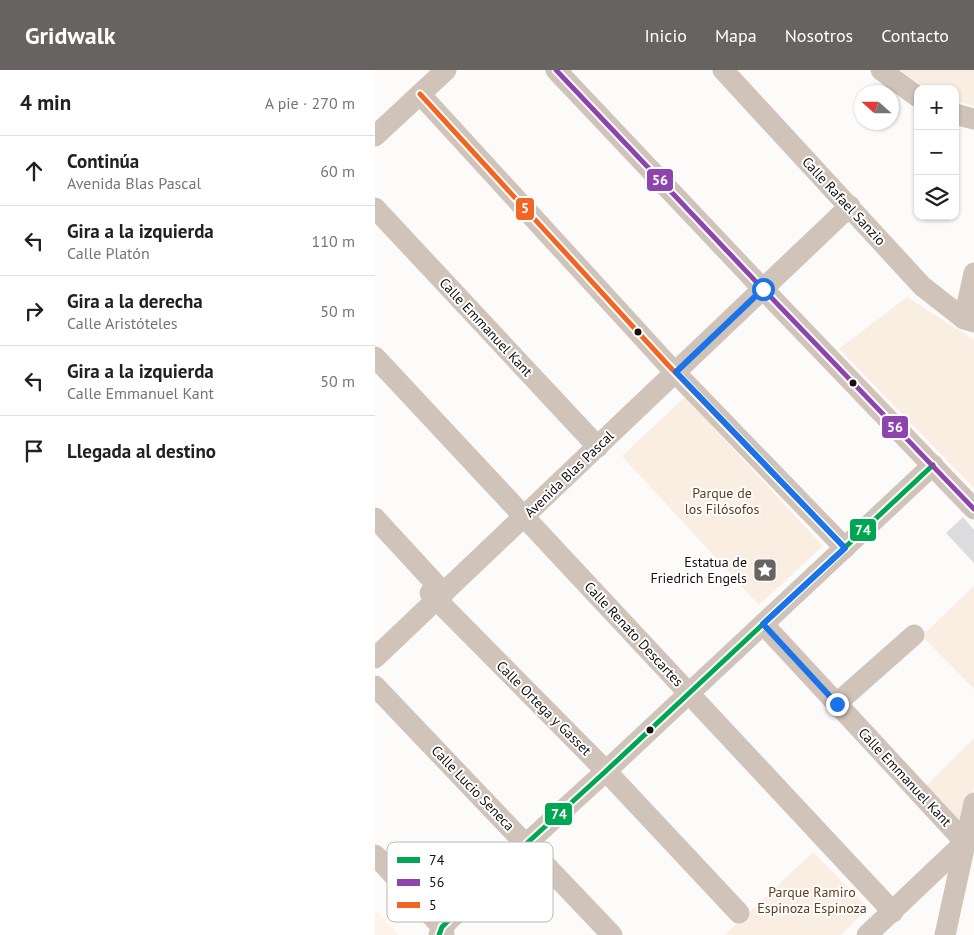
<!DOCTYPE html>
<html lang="es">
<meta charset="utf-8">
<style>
:root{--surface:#fff;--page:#f2f2f2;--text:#202124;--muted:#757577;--line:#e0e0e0;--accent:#666361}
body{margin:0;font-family:"PT Sans",sans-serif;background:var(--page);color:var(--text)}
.controls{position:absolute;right:15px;top:15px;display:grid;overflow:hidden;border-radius:10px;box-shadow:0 1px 4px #0004}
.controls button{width:45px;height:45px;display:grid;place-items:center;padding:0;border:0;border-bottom:1px solid var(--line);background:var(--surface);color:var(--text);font:25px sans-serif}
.compass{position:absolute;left:479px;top:15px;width:45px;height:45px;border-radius:50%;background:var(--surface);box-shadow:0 1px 4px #0004;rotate:291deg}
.stop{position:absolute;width:15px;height:15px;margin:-11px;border:4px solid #1a73e8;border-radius:50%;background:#fff}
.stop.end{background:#1a73e8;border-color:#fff;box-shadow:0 1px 5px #0008}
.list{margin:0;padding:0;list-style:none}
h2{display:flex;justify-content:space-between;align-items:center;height:65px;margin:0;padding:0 20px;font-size:21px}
h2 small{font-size:16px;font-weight:400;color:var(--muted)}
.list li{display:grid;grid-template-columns:32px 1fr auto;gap:15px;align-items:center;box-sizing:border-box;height:70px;padding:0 20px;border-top:1px solid var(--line)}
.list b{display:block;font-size:19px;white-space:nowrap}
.list p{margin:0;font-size:16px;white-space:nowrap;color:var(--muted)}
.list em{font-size:16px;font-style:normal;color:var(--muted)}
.icon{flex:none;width:28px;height:28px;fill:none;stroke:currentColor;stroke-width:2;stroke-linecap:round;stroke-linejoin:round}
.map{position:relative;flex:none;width:599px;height:865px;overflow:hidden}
header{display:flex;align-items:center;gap:30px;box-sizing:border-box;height:70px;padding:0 25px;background:var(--accent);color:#fff}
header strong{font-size:24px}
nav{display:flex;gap:28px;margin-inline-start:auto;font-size:18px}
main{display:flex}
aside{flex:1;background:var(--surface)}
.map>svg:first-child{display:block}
.built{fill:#fdf3eb}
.green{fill:#faede2}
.building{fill:#dcdcde}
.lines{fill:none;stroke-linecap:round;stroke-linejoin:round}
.minor{stroke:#d0c3b9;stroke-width:21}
.bus-1-casing{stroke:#fff;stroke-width:9}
.bus-2-casing{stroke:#fff;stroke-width:9}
.bus-3-casing{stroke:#fff;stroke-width:9}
.bus-1{stroke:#00a651;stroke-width:5}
.bus-2{stroke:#8e44ad;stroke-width:5}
.bus-3{stroke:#f26522;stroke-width:5}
.route{stroke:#1a73e8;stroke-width:6}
.bus-dot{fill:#15110f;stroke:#fff;stroke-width:2}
.labels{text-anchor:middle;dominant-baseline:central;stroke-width:4;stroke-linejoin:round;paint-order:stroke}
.street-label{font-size:14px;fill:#15110f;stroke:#fff}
.park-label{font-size:14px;fill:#633c1a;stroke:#fff}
.poi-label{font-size:14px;fill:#15110f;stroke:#fff;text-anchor:end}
.key{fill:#fff;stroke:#b9b8b7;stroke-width:1}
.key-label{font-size:14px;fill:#15110f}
.line-badge{stroke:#fff;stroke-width:2}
.badge-label{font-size:14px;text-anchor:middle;font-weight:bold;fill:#fff}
</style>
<header>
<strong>Gridwalk</strong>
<nav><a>Inicio</a><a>Mapa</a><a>Nosotros</a><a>Contacto</a></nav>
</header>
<main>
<aside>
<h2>4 min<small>A pie · 270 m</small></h2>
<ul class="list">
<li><svg class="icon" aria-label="ahead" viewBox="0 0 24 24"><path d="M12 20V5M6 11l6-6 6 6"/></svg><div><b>Continúa</b><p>Avenida Blas Pascal</p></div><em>60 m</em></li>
<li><svg class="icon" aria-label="left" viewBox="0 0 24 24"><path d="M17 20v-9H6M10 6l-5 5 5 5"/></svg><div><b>Gira a la izquierda</b><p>Calle Platón</p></div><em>110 m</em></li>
<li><svg class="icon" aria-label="right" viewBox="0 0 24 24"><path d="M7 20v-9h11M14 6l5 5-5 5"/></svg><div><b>Gira a la derecha</b><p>Calle Aristóteles</p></div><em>50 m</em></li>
<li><svg class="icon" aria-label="left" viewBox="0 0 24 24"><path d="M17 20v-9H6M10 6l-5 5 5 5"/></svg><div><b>Gira a la izquierda</b><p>Calle Emmanuel Kant</p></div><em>50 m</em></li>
<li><svg class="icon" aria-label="arrive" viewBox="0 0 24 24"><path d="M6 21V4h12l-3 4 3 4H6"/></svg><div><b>Llegada al destino</b></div></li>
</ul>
</aside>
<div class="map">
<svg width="599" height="865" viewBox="0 0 599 865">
<rect width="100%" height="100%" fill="#fcfbfa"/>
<polygon class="built" points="0,840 25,865 0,865"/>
<g class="green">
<polygon points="525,0 599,0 599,36 580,30 580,19 552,19"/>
<polygon points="532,227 599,270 599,418 464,279"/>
<polygon points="310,327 448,476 384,535 247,386"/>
<polygon points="599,516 599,619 547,566"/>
<polygon points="599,668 599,716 590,759 551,716"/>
<polygon points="438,782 493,838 466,865 350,865"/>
</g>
<polygon class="building" points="588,447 599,460 599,493 571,463"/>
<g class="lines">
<g class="minor">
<polyline points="181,0 388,219 599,439"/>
<polyline points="348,0 547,216 589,249 599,252"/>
<polyline points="506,0 543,27"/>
<polyline points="45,24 294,296 470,478"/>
<polyline points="580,44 599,49"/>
<polyline points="0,66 71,0"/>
<polyline points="0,138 223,377"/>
<polyline points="589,249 599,203"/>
<polyline points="0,287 518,842"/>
<polyline points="0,448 69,523"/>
<polyline points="55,523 231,701 364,843"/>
<polyline points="388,554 590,772 492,865"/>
<polyline points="0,588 475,136"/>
<polyline points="0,616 237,865"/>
<polyline points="461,634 539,565"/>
<polyline points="0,785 67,857 69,865"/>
<polyline points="64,865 67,857 151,774 231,701 558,395"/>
<polyline points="570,865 599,733"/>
</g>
<g class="bus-1-casing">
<polyline id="bus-1" points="64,865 67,857 151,774 231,701 558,395"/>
</g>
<g class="bus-2-casing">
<polyline id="bus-2" points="181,0 388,219 599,439"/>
</g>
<g class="bus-3-casing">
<polyline id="bus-3" points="45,24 294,296 470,478"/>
</g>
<use href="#bus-1" class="bus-1"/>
<use href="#bus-2" class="bus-2"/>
<use href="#bus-3" class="bus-3"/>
</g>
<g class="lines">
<polyline class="route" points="388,219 301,302 470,478 388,554 462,634"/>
</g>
<defs>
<g id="sight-square" transform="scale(1.25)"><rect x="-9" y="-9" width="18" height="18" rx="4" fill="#666361" stroke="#fff"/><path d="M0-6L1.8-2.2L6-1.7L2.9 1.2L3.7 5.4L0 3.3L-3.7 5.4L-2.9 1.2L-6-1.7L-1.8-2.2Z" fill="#fff"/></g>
</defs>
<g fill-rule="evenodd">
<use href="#sight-square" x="390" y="500"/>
</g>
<g class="bus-dot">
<circle cx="263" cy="262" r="4.5"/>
<circle cx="478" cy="313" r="4.5"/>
<circle cx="275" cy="660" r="4.5"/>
</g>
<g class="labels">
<g class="street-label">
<text transform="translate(469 131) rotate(47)">Calle Rafael Sanzio</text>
<text transform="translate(111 257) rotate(47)">Calle Emmanuel Kant</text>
<text transform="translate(194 404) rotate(-44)">Avenida Blas Pascal</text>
<text transform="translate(259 564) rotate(47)">Calle Renato Descartes</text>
<text transform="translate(169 638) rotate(45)">Calle Ortega y Gasset</text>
<text transform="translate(530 707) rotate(47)">Calle Emmanuel Kant</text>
<text transform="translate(98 718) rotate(46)">Calle Lucio Seneca</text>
</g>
<g class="park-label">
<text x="347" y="423">Parque de<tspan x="347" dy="16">los Filósofos</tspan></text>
<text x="437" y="822">Parque Ramiro<tspan x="437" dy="16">Espinoza Espinoza</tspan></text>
</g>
<g class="poi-label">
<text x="372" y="492">Estatua de<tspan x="372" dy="16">Friedrich Engels</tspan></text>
</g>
</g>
<rect x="12" y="772" width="166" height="80" rx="8" class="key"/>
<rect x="22" y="787" width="23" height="6" fill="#00a651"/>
<rect x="22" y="809" width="23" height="7" fill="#8e44ad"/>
<rect x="22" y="832" width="23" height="6" fill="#f26522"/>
<g class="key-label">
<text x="54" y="795">74</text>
<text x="54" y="817">56</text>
<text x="54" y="840">5</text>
</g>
<g class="line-badge">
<rect x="271" y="98" width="28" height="24" rx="5" fill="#8e44ad"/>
<rect x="140" y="127" width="20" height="24" rx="5" fill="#f26522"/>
<rect x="506" y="345" width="28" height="24" rx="5" fill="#8e44ad"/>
<rect x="474" y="448" width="28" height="24" rx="5" fill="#00a651"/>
<rect x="169" y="732" width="29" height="24" rx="5" fill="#00a651"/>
</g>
<g class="badge-label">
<text x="285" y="115">56</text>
<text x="150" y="143">5</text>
<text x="520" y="362">56</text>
<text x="488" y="465">74</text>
<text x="184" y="749">74</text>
</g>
</svg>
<div class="controls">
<button>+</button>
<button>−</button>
<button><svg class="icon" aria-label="layers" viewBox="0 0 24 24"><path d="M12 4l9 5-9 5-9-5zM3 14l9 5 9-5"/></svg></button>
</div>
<svg class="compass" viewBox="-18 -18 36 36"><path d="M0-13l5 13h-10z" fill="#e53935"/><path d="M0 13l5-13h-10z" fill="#757577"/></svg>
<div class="stop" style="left:388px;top:219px"></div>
<div class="stop end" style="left:462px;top:634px"></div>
</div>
</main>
